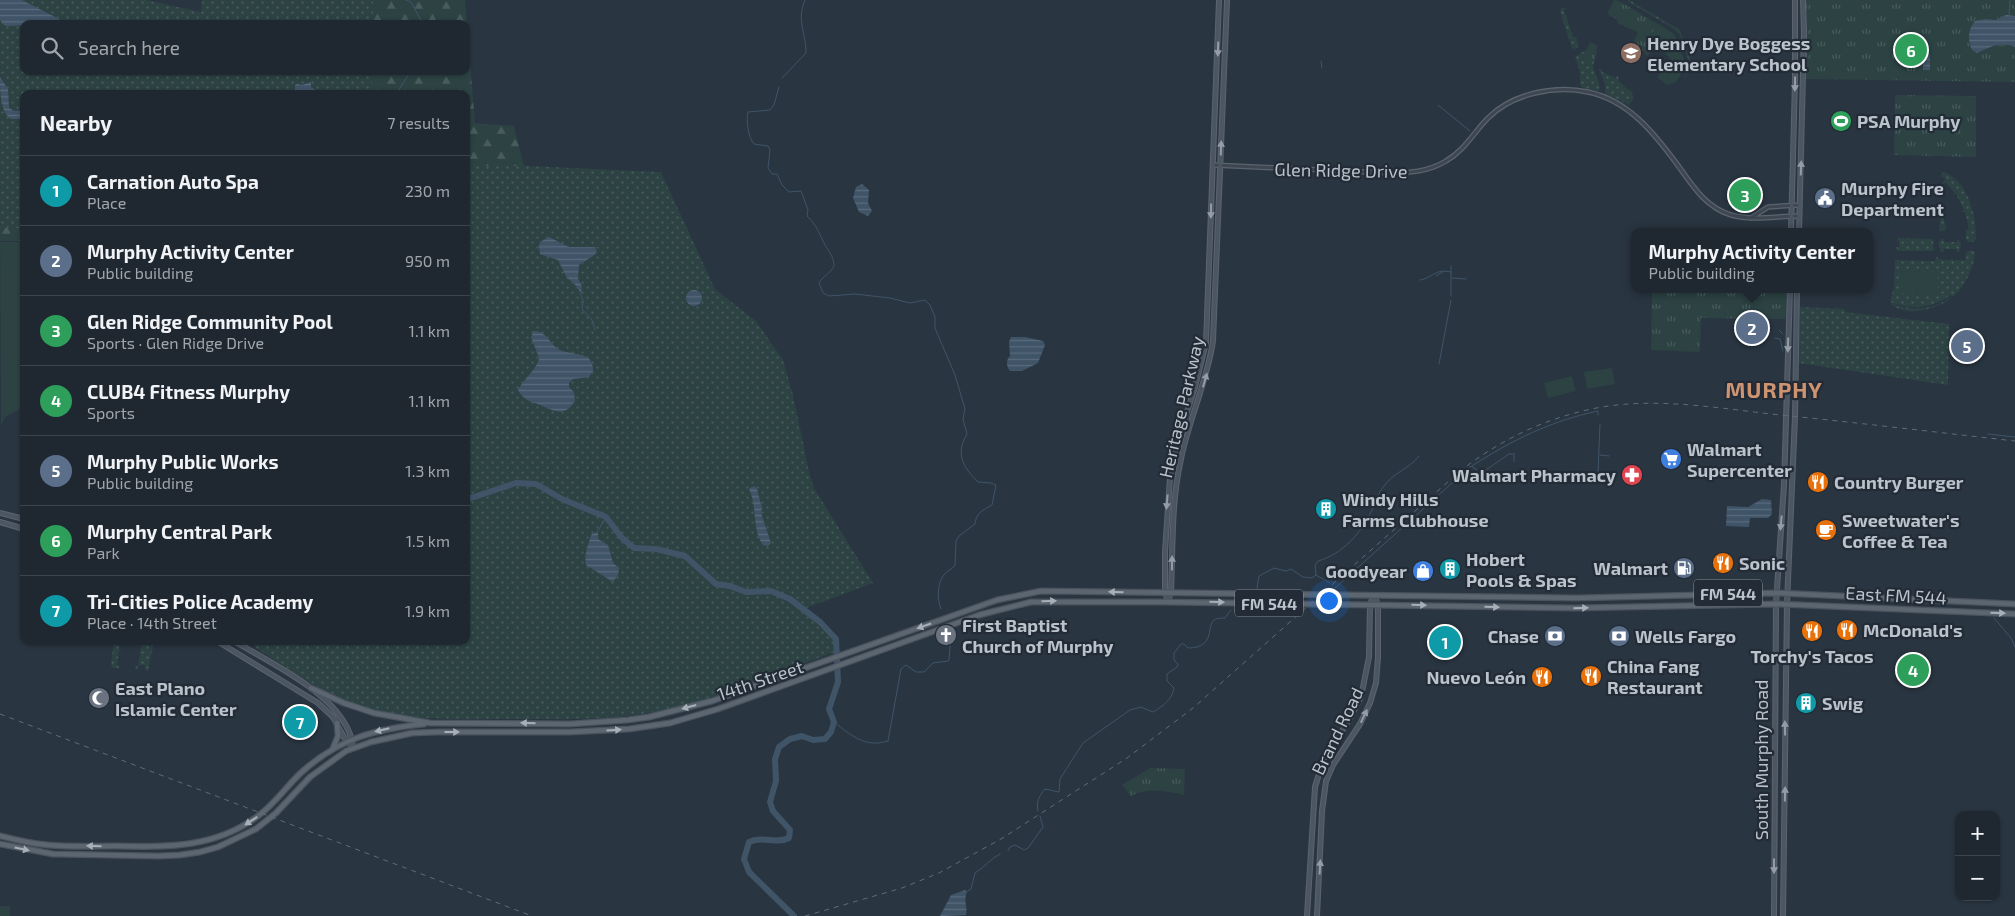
<!DOCTYPE html>
<meta charset="utf-8">
<style>
:root{--surface:#1f2831;--page:#2c343d;--text:#f1f3f6;--muted:#a1a6ab;--line:#3c444d;--accent:#9ac1f0}
body{margin:0;font-family:"Exo 2",sans-serif;background:var(--page);color:var(--text)}
.controls{position:absolute;right:15px;bottom:15px;display:grid;overflow:hidden;border-radius:10px;box-shadow:0 1px 4px #0004}
.controls button{width:45px;height:45px;display:grid;place-items:center;padding:0;border:0;border-bottom:1px solid var(--line);background:var(--surface);color:var(--text);font:25px sans-serif}
.you{position:absolute;left:1328px;top:600px;width:18px;height:18px;margin:-12px;border:4px solid #fff;border-radius:50%;background:#1a73e8;box-shadow:0 0 0 8px #1a73e833}
.badge{display:grid;place-items:center;width:32px;height:32px;border-radius:50%;background:var(--accent);color:#fff;font-size:16px;font-weight:700}
.pin{position:absolute;translate:-50% -50%;border:2px solid #fff;box-shadow:0 1px 5px #0006}
.popup{position:absolute;left:1631px;top:228px;width:242px;height:65px;box-sizing:border-box;display:grid;place-content:center;border-radius:10px;background:var(--surface);filter:drop-shadow(0 1px 4px #0005);font-size:16px;white-space:nowrap;color:var(--muted)}
.popup b{font-size:19px;color:var(--text)}
.popup::after{content:'';position:absolute;left:50%;top:100%;margin-left:-10px;border:10px solid transparent;border-top-color:var(--surface)}
.list{margin:0;padding:0;list-style:none}
h2{display:flex;justify-content:space-between;align-items:center;height:65px;margin:0;padding:0 20px;font-size:21px}
h2 small{font-size:16px;font-weight:400;color:var(--muted)}
.list li{display:grid;grid-template-columns:32px 1fr auto;gap:15px;align-items:center;box-sizing:border-box;height:70px;padding:0 20px;border-top:1px solid var(--line)}
.list b{display:block;font-size:19px;white-space:nowrap}
.list p{margin:0;font-size:16px;white-space:nowrap;color:var(--muted)}
.list em{font-size:16px;font-style:normal;color:var(--muted)}
.icon{flex:none;width:28px;height:28px;fill:none;stroke:currentColor;stroke-width:2;stroke-linecap:round;stroke-linejoin:round}
.map{position:relative;flex:none;width:2015px;height:916px;overflow:hidden}
.search{position:absolute;background:var(--surface);box-shadow:0 1px 4px #0004;left:20px;top:20px;width:450px;height:55px;display:flex;align-items:center;gap:12px;box-sizing:border-box;padding:0 18px;border-radius:10px;color:var(--muted);font-size:19px}
.panel{position:absolute;background:var(--surface);box-shadow:0 1px 4px #0004;left:20px;top:90px;width:450px;height:555px;border-radius:10px}
.map>svg:first-child{display:block}
.grass{fill:url(#grass-dots)}
.forest{fill:url(#forest-firs)}
.park{fill:url(#park-tufts)}
.garden{fill:#2c4243}
.water{fill:url(#water-rules)}
.lines{fill:none;stroke-linecap:round;stroke-linejoin:round}
.stream{stroke:#405468;stroke-width:1}
.river{stroke:#405468;stroke-width:6}
.tertiary-casing{stroke:#5b646e;stroke-width:5.5}
.secondary-casing{stroke:#5b646e;stroke-width:6}
.primary-casing{stroke:#4a525d;stroke-width:7}
.tertiary{stroke:#3d4651;stroke-width:3}
.secondary{stroke:#4c5663;stroke-width:4}
.primary{stroke:#5b6670;stroke-width:4.5}
.rail{stroke:#606b77;stroke-width:1;stroke-dasharray:5 5;stroke-linecap:butt}
.oneway{fill:#949ca7}
.oneway2{fill:#a7b0b9}
.labels{text-anchor:middle;dominant-baseline:central;stroke-width:4.5;stroke-linejoin:round;paint-order:stroke}
.shield{fill:#222b36;stroke:#8c959e;stroke-width:1}
.shield-label{font-size:16px;font-weight:bold;fill:#bac2cb}
.poi-label{font-size:18px;font-weight:bold;fill:#bac2cb;stroke:#222b36;text-anchor:start}
.street-label{font-size:18px;fill:#bac2cb;stroke:#222b36}
.district-label{font-size:22px;font-weight:bold;letter-spacing:1px;fill:#ce9472;stroke:#222b36}
</style>
<div class="map">
<svg width="2015" height="916" viewBox="0 0 2015 916">
<defs>
<pattern id="grass-dots" width="8" height="8" patternUnits="userSpaceOnUse" patternTransform="scale(1.25)"><rect width="8" height="8" fill="#2c4243"/><path d="M2 2h.1M6 6h.1" fill="none" stroke="#485c5d" stroke-width="1.8" stroke-linecap="round"/></pattern>
<pattern id="forest-firs" width="22" height="20" patternUnits="userSpaceOnUse" patternTransform="scale(1.25)"><rect width="22" height="20" fill="#2c4243"/><path d="M5 1l3.5 6h-7zM16 11l3.5 6h-7z" fill="#485c5d"/></pattern>
<pattern id="park-tufts" width="24" height="20" patternUnits="userSpaceOnUse" patternTransform="scale(1.25)"><rect width="24" height="20" fill="#2c4243"/><path d="M3 7l-1-3M5 7V3M7 7l1-3M15 17l-1-3M17 17v-4M19 17l1-3" fill="none" stroke="#485c5d"/></pattern>
<pattern id="water-rules" width="6" height="5" patternUnits="userSpaceOnUse" patternTransform="scale(1.25)"><rect width="6" height="5" fill="#405468"/><path d="M0 2.5h6" fill="none" stroke="#5a6b7c"/></pattern>
</defs>
<rect width="100%" height="100%" fill="#293541"/>
<g class="grass">
<polygon points="0,0 146,0 201,12 202,0 373,0 373,24 24,24 24,71 372,71 372,94 24,94 24,228 0,228"/>
<polygon points="1629,0 1680,30 1693,67 1683,79 1690,65 1680,35 1674,29 1627,1"/>
<polygon points="1561,8 1567,8 1564,10 1573,37 1576,37 1579,46 1575,49 1572,48 1560,12"/>
<polygon points="1587,49 1582,58 1587,66 1592,62 1598,49 1593,67 1600,86 1599,91 1583,88 1580,85 1580,73 1575,57"/>
<polygon points="1599,69 1602,69 1602,72 1616,78 1617,76 1619,77 1618,80 1628,90 1630,89 1634,98 1629,105 1605,94 1605,85"/>
<path d="M466,163L661,172L715,289L756,321L783,360L793,395L810,476L814,488L873,583L801,610L834,638L835,652C772,675 709,704 642,714C594,721 546,719 498,719C450,719 403,721 356,704C319,692 287,668 255,647V641H466Z"/>
<path d="M1944,172C1968,180 1977,217 1976,239L1974,242H1969L1966,240V230L1969,229L1965,212H1962L1964,210L1956,194L1952,195L1955,193L1946,183L1943,184L1945,178L1940,176Z"/>
<polygon points="1941,209 1946,227 1945,231 1939,231"/>
<polygon points="1898,238 1933,239 1934,251 1897,251 1896,247 1899,248 1899,240 1896,242"/>
<polygon points="1942,239 1944,239 1944,242 1957,242 1957,239 1959,240 1961,243 1960,251 1957,252 1957,249 1944,249 1943,252 1940,251 1938,243"/>
<path d="M1971,250L1975,252V255C1972,272 1965,286 1953,297L1951,295C1931,309 1912,310 1890,302L1894,287L1895,260L1935,261L1937,256L1938,259L1951,260L1952,257L1953,260H1965L1966,252Z"/>
<path d="M1951,297L1950,299C1935,310 1905,318 1890,303C1911,311 1931,311 1951,297Z"/>
<polygon points="1800,307 1845,309 1845,312 1949,324 1948,385 1798,363"/>
<polygon points="114,641 120,641 119,649 122,650 119,651 117,665 120,666 119,668 113,668 111,665"/>
<polygon points="143,641 154,642 148,671 146,671 144,665 138,666 137,670 135,668 135,665 138,666 141,645 142,645"/>
</g>
<g class="forest">
<polygon points="373,0 465,0 475,123 514,126 524,166 466,166 466,94 372,94 372,71 466,71 466,24 373,24"/>
<rect x="0" y="228" width="24" height="13"/>
</g>
<g class="park">
<polygon points="1614,0 1621,2 1674,34 1686,66 1676,82 1667,85 1657,77 1673,61 1658,46 1647,56 1642,50 1642,46 1640,45 1639,48 1632,46 1638,32 1617,23 1618,20 1607,14"/>
<polygon points="1806,0 2015,0 2015,82 1806,79"/>
<path d="M1590,42L1597,45C1596,51 1596,63 1587,66L1582,58Z"/>
<polygon points="1895,95 1976,96 1976,157 1894,155"/>
<polygon points="1652,289 1787,289 1786,319 1701,318 1700,352 1651,350"/>
<path d="M1150,768L1185,769L1184,795C1166,791 1148,787 1131,796L1122,785Z"/>
</g>
<g class="garden">
<polygon points="1657,23 1673,33 1666,43 1652,34"/>
<polygon points="1760,180 1759,207 1740,203 1726,207 1735,188"/>
<polygon points="0,242 24,242 24,407 5,417 1,426"/>
<polygon points="1900,271 1938,272 1938,294 1900,293"/>
<polygon points="1612,368 1615,384 1587,389 1584,372"/>
<polygon points="1572,376 1576,391 1548,398 1544,383"/>
<rect x="0" y="906" width="10" height="10"/>
</g>
<g class="water">
<polygon points="0,0 22,0 59,19 63,24 5,26 0,20"/>
<path d="M2006,15L2015,16V47C1999,41 1991,47 1977,53L1972,50C1967,39 1968,30 1975,21L1985,19L1996,20Z"/>
<rect x="1923" y="55" width="7" height="15"/>
<path d="M0,77L8,89L9,108L14,111L24,110V119H11C0,112 0,91 0,77Z"/>
<polygon points="311,82 311,87 317,91 318,94 298,94 295,91 295,85 297,84 302,85"/>
<polygon points="862,184 869,190 868,203 872,211 868,216 859,212 853,198 856,187"/>
<polygon points="549,237 569,247 595,247 597,252 593,256 579,265 578,279 582,286 581,293 573,282 567,278 558,260 540,254 539,246 540,242"/>
<circle cx="694" cy="298" r="8"/>
<path d="M534,331C547,331 550,345 560,350C572,356 594,350 593,371L589,377L573,379L569,383V387L574,392L575,401C564,418 555,411 540,405C530,401 523,400 518,390C523,380 538,368 539,358L531,337Z"/>
<path d="M1011,337H1025L1043,341L1045,345L1038,363L1022,371H1010C1006,366 1006,360 1010,356L1009,342Z"/>
<path d="M754,486L757,489L762,508L761,513L771,543L768,546L763,545C751,528 758,507 749,489Z"/>
<polygon points="1762,499 1771,500 1772,514 1768,518 1750,518 1749,527 1726,526 1727,506 1748,507"/>
<path d="M598,531V539L608,545L613,563L619,568L618,575L613,582L586,565C584,553 588,546 591,535Z"/>
<path d="M965,890L967,892C963,899 968,908 966,915L940,916L951,895Z"/>
</g>
<g class="lines">
<g class="stream">
<polyline points="406,0 411,2 423,24"/>
<polyline points="2009,15 2010,0"/>
<polyline points="1321,61 1322,68"/>
<path d="M782,78L806,53C806,32 796,21 805,0"/>
<path d="M779,87L774,105L770,110L748,112C746,121 748,137 754,144L768,146L770,150L768,168L772,174H777L782,185L789,192L801,191L808,210L807,216C817,226 818,231 824,243C828,251 834,256 834,266C830,274 823,276 819,283L823,293L829,296L855,294L890,298L910,303L925,300L930,305L935,317V328L955,375L965,409L963,419L967,434C955,454 963,467 978,482L991,483L996,485L992,505C983,510 976,513 975,524L959,536L956,541L955,565C952,570 946,571 943,576C937,585 937,599 941,609"/>
<polyline points="396,94 411,71"/>
<polyline points="1438,105 1470,131"/>
<polyline points="1451,266 1451,296"/>
<polyline points="1436,276 1444,271 1451,272"/>
<polyline points="1452,278 1466,279"/>
<path d="M1420,280C1429,279 1433,272 1443,271"/>
<polyline points="580,293 583,300 582,309 592,320 595,330"/>
<polyline points="1779,330 1783,334"/>
<polyline points="1775,338 1780,339 1783,351"/>
<polyline points="1439,364 1451,300"/>
<polyline points="1988,434 2015,437"/>
<polyline points="1600,455 1609,456"/>
<polyline points="1514,462 1514,455"/>
<path d="M1472,466C1512,440 1551,421 1598,411V415"/>
<polyline points="1483,472 1509,454 1515,454"/>
<polyline points="1598,473 1600,424"/>
<polyline points="598,531 606,517"/>
<polyline points="1316,575 1330,583"/>
<path d="M1257,588L1259,576L1274,568L1286,571L1291,569L1303,577L1312,578L1316,575L1315,565L1318,561C1343,554 1361,533 1372,510C1376,501 1378,493 1384,486C1393,473 1409,469 1419,456"/>
<polyline points="1335,588 1471,466 1477,470"/>
<polyline points="1994,618 2011,638 2015,647"/>
<polyline points="107,642 107,641"/>
<path d="M834,722C852,736 865,748 888,741L901,669L906,665L916,672H924L933,663L948,661L949,660L951,636"/>
<path d="M1038,811C1036,802 1039,796 1045,789L1059,792L1060,779L1083,743L1130,710L1141,707L1153,712C1163,706 1172,700 1174,688L1167,681V674L1177,667L1178,664L1174,660V653L1181,644H1184L1188,648C1201,648 1209,643 1210,629C1211,627 1211,623 1213,621C1215,618 1221,618 1225,618L1231,610"/>
<polyline points="1008,851 1010,847 1015,845 1024,850 1028,848 1043,827 1040,816"/>
<path d="M966,892L971,889L975,873C985,867 990,859 1000,854"/>
</g>
<path class="river" d="M466,496L471,498L516,483L536,484L562,499L606,517L622,538L634,548L656,549L685,556L716,584L730,586L746,592L771,591L790,599L820,622L836,639L838,682L829,709L834,722L831,732L825,739L813,740L802,736L790,739L779,747L775,759L776,781L770,802L773,811L790,830L789,838C775,845 764,835 749,842L744,859L749,872L794,916"/>
<g class="tertiary-casing">
<g id="tertiary">
<path d="M1213,165L1388,173C1408,173 1428,172 1446,161C1464,151 1474,132 1488,118C1513,93 1555,85 1588,92C1628,100 1654,133 1677,164C1692,185 1705,207 1731,215C1753,221 1777,216 1799,216"/>
<polyline points="1751,218 1768,207 1799,205"/>
</g>
</g>
<g class="secondary-casing">
<g id="secondary">
<polyline points="1791,232 1795,80 1795,0"/>
<polyline points="1799,232 1804,33 1803,0"/>
<polyline points="0,513 24,519"/>
<polyline points="0,522 24,529"/>
<polyline points="1168,602 1165,592 1165,552 1170,477 1176,446 1195,387 1206,343 1219,0"/>
<path d="M1168,602L1171,592C1173,548 1171,503 1181,459C1189,419 1207,382 1213,341L1227,0"/>
<polyline points="217,641 318,703 333,717 346,741 353,747"/>
<path d="M234,641C272,664 348,698 353,747"/>
<polyline points="1307,916 1315,787 1323,761 1349,720 1361,697 1369,657 1370,604 1374,595"/>
<polyline points="1317,916 1322,811 1326,781 1333,765 1360,724 1370,703 1376,683 1378,657 1378,605 1374,595"/>
<polyline points="1774,916 1776,604 1784,485 1790,289"/>
<polyline points="1783,916 1787,604 1795,416 1797,289"/>
</g>
</g>
<g class="primary-casing">
<g id="primary">
<polyline points="311,688 344,703 374,713 430,723 570,724 628,720 649,717 712,701 997,600 1041,591 1577,598 1777,593 2015,604"/>
<polyline points="333,748 338,736 337,723"/>
<path d="M0,836C16,840 32,844 48,845C70,847 91,846 113,846C164,847 214,849 258,816C276,803 287,785 303,771C340,738 376,729 424,724"/>
<polyline points="0,844 53,854 159,856 180,855 200,852 218,847 256,829 276,813 310,777 346,751 371,742 412,733 437,732 570,732 629,729 670,723 718,709 979,615 1031,602 1163,602 1575,608 1776,604 2015,614"/>
</g>
</g>
<use href="#tertiary" class="tertiary"/>
<use href="#secondary" class="secondary"/>
<use href="#primary" class="primary"/>
<g class="rail">
<polyline points="0,714 532,916"/>
<path d="M805,916L902,888L939,873L1001,839L1127,758L1193,708L1459,472C1497,442 1539,421 1587,410C1647,396 1710,407 1771,414C1852,422 1934,432 2015,441"/>
</g>
</g>
<defs><path id="oneway-solid" d="M-6-.8H1V-3.2L6.5 0L1 3.2V.8H-6Z" transform="scale(1.25)"/></defs>
<g class="oneway">
<use href="#oneway-solid" transform="translate(1218 49) rotate(92)"/>
<use href="#oneway-solid" transform="translate(1795 84) rotate(91)"/>
<use href="#oneway-solid" transform="translate(1221 148) rotate(-88)"/>
<use href="#oneway-solid" transform="translate(1801 168) rotate(-88)"/>
<use href="#oneway-solid" transform="translate(1211 211) rotate(91)"/>
<use href="#oneway-solid" transform="translate(1788 345) rotate(92)"/>
<use href="#oneway-solid" transform="translate(1205 380) rotate(-74)"/>
<use href="#oneway-solid" transform="translate(1167 502) rotate(95)"/>
<use href="#oneway-solid" transform="translate(1781 523) rotate(95)"/>
<use href="#oneway-solid" transform="translate(1172 563) rotate(-89)"/>
<use href="#oneway-solid" transform="translate(1364 716) rotate(-65)"/>
<use href="#oneway-solid" transform="translate(1785 728) rotate(-91)"/>
<use href="#oneway-solid" transform="translate(1785 794) rotate(-89)"/>
<use href="#oneway-solid" transform="translate(1774 866) rotate(90)"/>
<use href="#oneway-solid" transform="translate(1320 867) rotate(-87)"/>
</g>
<g class="oneway2">
<use href="#oneway-solid" transform="translate(1116 592) rotate(-179)"/>
<use href="#oneway-solid" transform="translate(1049 601) rotate(-1)"/>
<use href="#oneway-solid" transform="translate(1217 602) rotate(1)"/>
<use href="#oneway-solid" transform="translate(1419 605) rotate(1)"/>
<use href="#oneway-solid" transform="translate(1492 607) rotate(1)"/>
<use href="#oneway-solid" transform="translate(1581 608) rotate(-1)"/>
<use href="#oneway-solid" transform="translate(1998 613) rotate(1)"/>
<use href="#oneway-solid" transform="translate(924 626) rotate(161)"/>
<use href="#oneway-solid" transform="translate(689 707) rotate(165)"/>
<use href="#oneway-solid" transform="translate(528 723) rotate(-179)"/>
<use href="#oneway-solid" transform="translate(382 730) rotate(167)"/>
<use href="#oneway-solid" transform="translate(614 730) rotate(-4)"/>
<use href="#oneway-solid" transform="translate(452 732)"/>
<use href="#oneway-solid" transform="translate(251 821) rotate(147)"/>
<use href="#oneway-solid" transform="translate(94 846) rotate(-179)"/>
<use href="#oneway-solid" transform="translate(22 849) rotate(12)"/>
</g>
<defs>
<g id="school-disc" transform="scale(1.125)"><circle r="9.5" fill="#8d6e63" stroke="#222b36"/><path d="M0-5L7-2L0 1L-7-2ZM-4 1L0 2.5L4 1V4Q0 6-4 4Z" fill="#fff"/></g>
<g id="stadium-disc" transform="scale(1.125)"><circle r="9.5" fill="#2e9e5b" stroke="#222b36"/><path d="M0-5a6.5 5 0 1 0 0 10a6.5 5 0 1 0 0-10ZM-3.5-1.8h7v3.6h-7Z" fill="#fff"/></g>
<g id="civic-disc" transform="scale(1.125)"><circle r="9.5" fill="#5c6f8a" stroke="#222b36"/><path d="M-.6-6.5H3V-4.5H.6V-3L4-1V1h2V6H-6V1h2V-1L-.6-3ZM-1.2 2.5V6h2.4V2.5Z" fill="#fff"/></g>
<g id="supermarket-disc" transform="scale(1.125)"><circle r="9.5" fill="#3f7fe0" stroke="#222b36"/><path d="M-6-5.5h2.5l.6 2H6L4.5 2H-2.5L-4.4-4H-6ZM-1.5 3.2a1.3 1.3 0 1 0 .1 0ZM3 3.2a1.3 1.3 0 1 0 .1 0Z" fill="#fff"/></g>
<g id="pharmacy-disc" transform="scale(1.125)"><circle r="9.5" fill="#e0444e" stroke="#222b36"/><path d="M-2-6h4v4h4v4h-4v4h-4v-4h-4v-4h4Z" fill="#fff"/></g>
<g id="restaurant-disc" transform="scale(1.125)"><circle r="9.5" fill="#e8710a" stroke="#222b36"/><path d="M-5-6h1v4h1v-4h1v4h1v-4h1v5L-1.5 .5V6h-2V.5L-5-1ZM5-6V6H3V1.5H1.5Q1.5-4 5-6Z" fill="#fff"/></g>
<g id="building-disc" transform="scale(1.125)"><circle r="9.5" fill="#0f9aa8" stroke="#222b36"/><path d="M-4-6H4V6H1V3H-1V6H-4ZM-2.5-4.3h1.7v1.8h-1.7ZM.8-4.3h1.7v1.8H.8ZM-2.5-1h1.7V.8h-1.7ZM.8-1h1.7V.8H.8Z" fill="#fff"/></g>
<g id="cafe-disc" transform="scale(1.125)"><circle r="9.5" fill="#e8710a" stroke="#222b36"/><path d="M-5.5-4.5H6V0H3Q3 3.5 0 3.5H-2.5Q-5.5 3.5-5.5 0ZM3-3.2v2h1.7v-2ZM-6 4.5H4V6H-6Z" fill="#fff"/></g>
<g id="fuel-disc" transform="scale(1.125)"><circle r="9.5" fill="#5c6f8a" stroke="#222b36"/><path d="M-5.5-6h7V0h2V4h1.3V-2.5L3-4.5l.8-.8L6-3V5H2.5V1h-1V6h-7ZM-4.2-4.7v3.2H.2V-4.7Z" fill="#fff"/></g>
<g id="shop-disc" transform="scale(1.125)"><circle r="9.5" fill="#3f7fe0" stroke="#222b36"/><path d="M-5-2.5h2.3a2.7 3.5 0 0 1 5.4 0H5L5.5 6h-11ZM-1.5-2.5h3a1.5 2.3 0 0 0-3 0Z" fill="#fff"/></g>
<g id="church-disc" transform="scale(1.125)"><circle r="9.5" fill="#6b7280" stroke="#222b36"/><path d="M-1.2-6h2.4v3.5h3.3v2.4h-3.3V6h-2.4V-.1h-3.3v-2.4h3.3Z" fill="#fff"/></g>
<g id="bank-disc" transform="scale(1.125)"><circle r="9.5" fill="#5c6f8a" stroke="#222b36"/><path d="M-6-4H6V4H-6ZM0-2.3a2.3 2.3 0 1 0 0 4.6a2.3 2.3 0 1 0 0-4.6Z" fill="#fff"/></g>
<g id="mosque-disc" transform="scale(1.125)"><circle r="9.5" fill="#6b7280" stroke="#222b36"/><path d="M3.5-4.9A6 6 0 1 0 3.5 4.9A5 5 0 1 1 3.5-4.9Z" fill="#fff"/></g>
</defs>
<g fill-rule="evenodd">
<use href="#school-disc" x="1631" y="53"/>
<use href="#stadium-disc" x="1841" y="121"/>
<use href="#civic-disc" x="1825" y="198"/>
<use href="#supermarket-disc" x="1671" y="459"/>
<use href="#pharmacy-disc" x="1632" y="475"/>
<use href="#restaurant-disc" x="1818" y="482"/>
<use href="#building-disc" x="1326" y="509"/>
<use href="#cafe-disc" x="1826" y="530"/>
<use href="#restaurant-disc" x="1723" y="563"/>
<use href="#fuel-disc" x="1684" y="568"/>
<use href="#building-disc" x="1450" y="569"/>
<use href="#shop-disc" x="1423" y="571"/>
<use href="#restaurant-disc" x="1847" y="630"/>
<use href="#restaurant-disc" x="1812" y="631"/>
<use href="#church-disc" x="946" y="635"/>
<use href="#bank-disc" x="1555" y="636"/>
<use href="#bank-disc" x="1619" y="636"/>
<use href="#restaurant-disc" x="1591" y="676"/>
<use href="#restaurant-disc" x="1542" y="677"/>
<use href="#mosque-disc" x="99" y="698"/>
<use href="#building-disc" x="1806" y="703"/>
</g>
<g class="labels">
<g class="shield">
<rect x="1694" y="579.5" width="68" height="27" rx="4"/>
<rect x="1235" y="589.5" width="68" height="27" rx="4"/>
</g>
<g class="shield-label">
<text x="1728" y="593">FM 544</text>
<text x="1269" y="603">FM 544</text>
</g>
<g class="poi-label">
<text x="1647" y="43">Henry Dye Boggess<tspan x="1647" dy="21">Elementary School</tspan></text>
<text x="1857" y="121">PSA Murphy</text>
<text x="1841" y="188">Murphy Fire<tspan x="1841" dy="21">Department</tspan></text>
<text x="1687" y="449">Walmart<tspan x="1687" dy="21">Supercenter</tspan></text>
<text x="1616" y="475" text-anchor="end">Walmart Pharmacy</text>
<text x="1834" y="482">Country Burger</text>
<text x="1342" y="499">Windy Hills<tspan x="1342" dy="21">Farms Clubhouse</tspan></text>
<text x="1842" y="520">Sweetwater's<tspan x="1842" dy="21">Coffee &amp; Tea</tspan></text>
<text x="1466" y="559">Hobert<tspan x="1466" dy="21">Pools &amp; Spas</tspan></text>
<text x="1739" y="563">Sonic</text>
<text x="1668" y="568" text-anchor="end">Walmart</text>
<text x="1407" y="571" text-anchor="end">Goodyear</text>
<text x="962" y="625">First Baptist<tspan x="962" dy="21">Church of Murphy</tspan></text>
<text x="1863" y="630">McDonald's</text>
<text x="1539" y="636" text-anchor="end">Chase</text>
<text x="1635" y="636">Wells Fargo</text>
<text x="1812" y="656" text-anchor="middle">Torchy's Tacos</text>
<text x="1607" y="666">China Fang<tspan x="1607" dy="21">Restaurant</tspan></text>
<text x="1526" y="677" text-anchor="end">Nuevo León</text>
<text x="115" y="688">East Plano<tspan x="115" dy="21">Islamic Center</tspan></text>
<text x="1822" y="703">Swig</text>
</g>
<g class="street-label">
<text transform="translate(1341 170) rotate(1)">Glen Ridge Drive</text>
<text transform="translate(1181 407) rotate(-77)">Heritage Parkway</text>
<text transform="translate(1896 595) rotate(3)">East FM 544</text>
<text transform="translate(760 680) rotate(-19)">14th Street</text>
<text transform="translate(1337 731) rotate(-64)">Brand Road</text>
<text transform="translate(1761 760) rotate(-90)">South Murphy Road</text>
</g>
<g class="district-label">
<text x="1774" y="389">MURPHY</text>
</g>
</g>
</svg>
<div class="controls">
<button>+</button>
<button>−</button>
</div>
<div class="you"></div>
<div class="pin badge" style="left:1445px;top:642px;background:#0f9aa8">1</div>
<div class="pin badge" style="left:1752px;top:328px;background:#5c6f8a">2</div>
<div class="popup"><b>Murphy Activity Center</b>Public building</div>
<div class="pin badge" style="left:1745px;top:195px;background:#2e9e5b">3</div>
<div class="pin badge" style="left:1913px;top:670px;background:#2e9e5b">4</div>
<div class="pin badge" style="left:1967px;top:346px;background:#5c6f8a">5</div>
<div class="pin badge" style="left:1911px;top:50px;background:#2e9e5b">6</div>
<div class="pin badge" style="left:300px;top:722px;background:#0f9aa8">7</div>
<div class="search"><svg class="icon" aria-label="search" viewBox="0 0 24 24"><circle cx="10" cy="10" r="6"/><path d="M15 15l6 6"/></svg>Search here</div>
<section class="panel">
<h2>Nearby<small>7 results</small></h2>
<ul class="list">
<li><span class="badge" style="background:#0f9aa8">1</span><div><b>Carnation Auto Spa</b><p>Place</p></div><em>230 m</em></li>
<li><span class="badge" style="background:#5c6f8a">2</span><div><b>Murphy Activity Center</b><p>Public building</p></div><em>950 m</em></li>
<li><span class="badge" style="background:#2e9e5b">3</span><div><b>Glen Ridge Community Pool</b><p>Sports · Glen Ridge Drive</p></div><em>1.1 km</em></li>
<li><span class="badge" style="background:#2e9e5b">4</span><div><b>CLUB4 Fitness Murphy</b><p>Sports</p></div><em>1.1 km</em></li>
<li><span class="badge" style="background:#5c6f8a">5</span><div><b>Murphy Public Works</b><p>Public building</p></div><em>1.3 km</em></li>
<li><span class="badge" style="background:#2e9e5b">6</span><div><b>Murphy Central Park</b><p>Park</p></div><em>1.5 km</em></li>
<li><span class="badge" style="background:#0f9aa8">7</span><div><b>Tri-Cities Police Academy</b><p>Place · 14th Street</p></div><em>1.9 km</em></li>
</ul>
</section>
</div>
